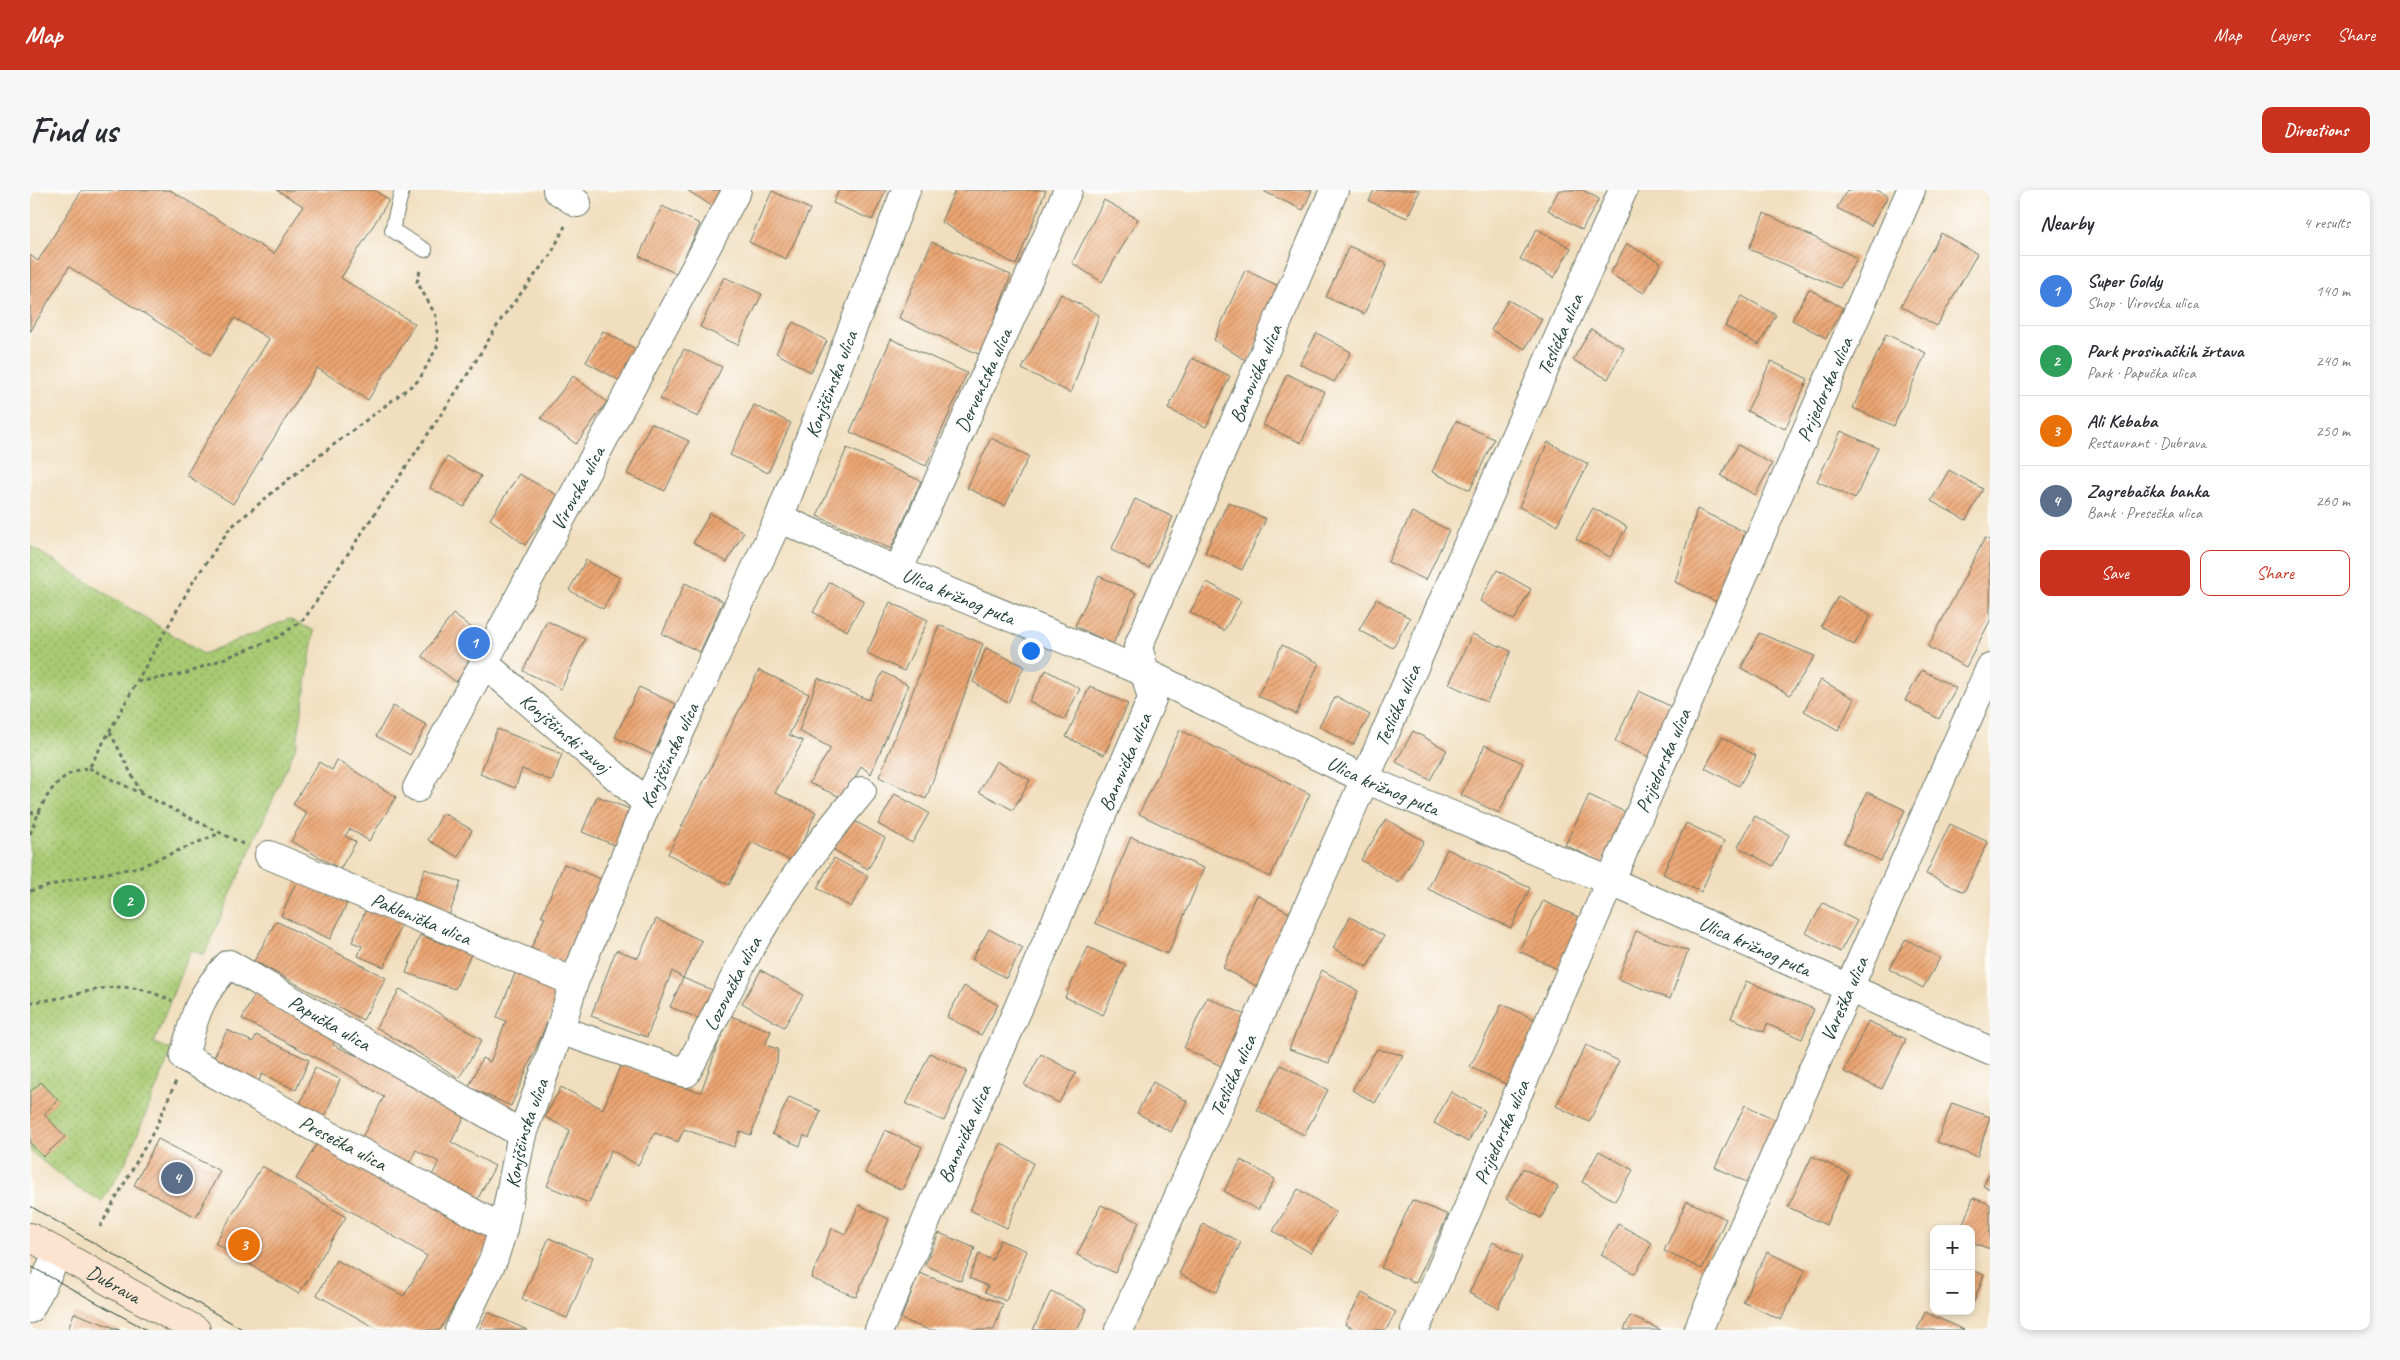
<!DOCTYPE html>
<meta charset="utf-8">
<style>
:root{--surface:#fff;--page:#f7f7f7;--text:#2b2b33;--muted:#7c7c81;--line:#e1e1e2;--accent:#c8321e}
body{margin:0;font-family:Caveat,sans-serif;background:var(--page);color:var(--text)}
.controls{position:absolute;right:15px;bottom:15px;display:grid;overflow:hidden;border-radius:10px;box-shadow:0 2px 8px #0003}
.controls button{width:45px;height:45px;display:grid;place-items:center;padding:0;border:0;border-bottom:1px solid var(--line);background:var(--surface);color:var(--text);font:25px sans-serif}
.you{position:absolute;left:1000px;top:460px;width:18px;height:18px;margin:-12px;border:4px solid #fff;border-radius:50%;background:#1a73e8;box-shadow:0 0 0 8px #1a73e833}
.badge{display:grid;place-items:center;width:32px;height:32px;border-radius:50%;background:var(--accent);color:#fff;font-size:16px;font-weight:700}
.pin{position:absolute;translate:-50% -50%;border:2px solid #fff;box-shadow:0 1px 5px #0006}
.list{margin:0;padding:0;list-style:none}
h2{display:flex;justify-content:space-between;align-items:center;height:65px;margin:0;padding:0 20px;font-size:21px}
h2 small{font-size:16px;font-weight:400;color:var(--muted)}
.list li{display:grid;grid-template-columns:32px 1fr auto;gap:15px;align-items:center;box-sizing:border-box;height:70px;padding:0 20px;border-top:1px solid var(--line)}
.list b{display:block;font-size:19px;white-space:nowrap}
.list p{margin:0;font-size:16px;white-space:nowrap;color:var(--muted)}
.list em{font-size:16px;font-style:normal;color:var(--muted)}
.actions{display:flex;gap:10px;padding:15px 20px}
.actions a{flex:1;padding:11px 0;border:1px solid var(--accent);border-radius:10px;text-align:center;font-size:18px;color:var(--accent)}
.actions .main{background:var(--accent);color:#fff}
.map{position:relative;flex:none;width:1960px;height:1140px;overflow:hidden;border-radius:10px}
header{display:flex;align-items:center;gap:30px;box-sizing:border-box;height:70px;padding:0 25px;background:var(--accent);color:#fff}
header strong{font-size:24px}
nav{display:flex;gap:28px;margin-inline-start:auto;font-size:18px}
.intro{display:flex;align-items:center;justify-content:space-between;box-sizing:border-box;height:120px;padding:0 30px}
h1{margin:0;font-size:35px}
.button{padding:12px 22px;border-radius:10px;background:var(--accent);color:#fff;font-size:18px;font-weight:700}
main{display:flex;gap:30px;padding:0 30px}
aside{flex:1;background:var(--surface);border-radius:10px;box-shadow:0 2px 8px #0003}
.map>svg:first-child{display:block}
.park{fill:url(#park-dots);stroke:#648453}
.building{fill:url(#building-hatch)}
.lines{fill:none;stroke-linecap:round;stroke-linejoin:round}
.service-casing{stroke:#687564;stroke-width:16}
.minor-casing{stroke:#687564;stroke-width:30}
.tertiary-casing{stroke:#687564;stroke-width:30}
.secondary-casing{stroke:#687564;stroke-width:30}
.path{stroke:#687564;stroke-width:3;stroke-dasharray:4 4;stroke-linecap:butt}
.service{stroke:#fff;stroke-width:14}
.minor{stroke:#fff;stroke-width:28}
.tertiary{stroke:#fff;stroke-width:28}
.secondary{stroke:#fde4d0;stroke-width:28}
.tram{stroke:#1f3d34;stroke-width:1}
.labels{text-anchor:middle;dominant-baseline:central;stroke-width:5;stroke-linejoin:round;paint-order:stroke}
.street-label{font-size:20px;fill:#1f3d34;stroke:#fdfcf7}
</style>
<header>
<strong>Map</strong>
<nav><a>Map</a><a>Layers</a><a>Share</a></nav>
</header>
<div class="intro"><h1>Find us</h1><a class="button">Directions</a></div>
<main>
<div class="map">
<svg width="1960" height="1140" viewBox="0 0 1960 1140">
<defs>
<pattern id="park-dots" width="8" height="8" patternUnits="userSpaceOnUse" patternTransform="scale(1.25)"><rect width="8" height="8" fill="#a8ca72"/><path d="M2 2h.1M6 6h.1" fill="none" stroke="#88a55e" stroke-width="1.8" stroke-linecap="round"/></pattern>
<pattern id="building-hatch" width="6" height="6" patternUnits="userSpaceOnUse" patternTransform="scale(1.25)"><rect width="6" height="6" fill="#eca572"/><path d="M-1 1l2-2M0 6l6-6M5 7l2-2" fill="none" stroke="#bf885e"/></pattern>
</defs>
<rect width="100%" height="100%" fill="#fdfcf7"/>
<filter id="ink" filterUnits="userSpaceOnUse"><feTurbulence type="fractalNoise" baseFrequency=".02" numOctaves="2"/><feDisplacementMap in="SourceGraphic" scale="10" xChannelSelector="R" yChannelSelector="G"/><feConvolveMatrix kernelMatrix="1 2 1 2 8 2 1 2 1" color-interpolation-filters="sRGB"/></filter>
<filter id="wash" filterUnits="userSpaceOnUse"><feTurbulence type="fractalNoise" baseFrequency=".0096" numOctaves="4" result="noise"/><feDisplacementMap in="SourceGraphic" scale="20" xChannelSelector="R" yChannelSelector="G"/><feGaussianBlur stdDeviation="1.12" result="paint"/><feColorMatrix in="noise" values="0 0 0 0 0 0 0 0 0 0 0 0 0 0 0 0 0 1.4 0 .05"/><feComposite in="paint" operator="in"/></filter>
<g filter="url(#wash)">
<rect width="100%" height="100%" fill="#f1debe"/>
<polygon class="park" points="0,356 173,464 259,429 284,441 267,554 174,765 160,760 124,853 142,860 96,972 72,1011 45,997 0,961"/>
<g id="blocks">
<g class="building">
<polygon points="52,0 140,0 244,64 273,16 247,0 344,0 359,10 311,88 385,134 338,210 287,178 203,314 156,285 239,149 205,128 181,165 39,77 0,142 0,65 8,71"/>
<polygon points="657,0 698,0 688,20"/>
<polygon points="809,0 856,0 842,30 803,13"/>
<polygon points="925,0 1016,0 986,75 911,32"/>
<polygon points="1235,0 1282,0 1273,20 1235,2"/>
<polygon points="1344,0 1390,0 1377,28 1339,11"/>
<polygon points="1529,0 1553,0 1569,9 1552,40 1518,20"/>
<polygon points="1817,0 1847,0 1858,6 1841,36 1807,18"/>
<polygon points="742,1 780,19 756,69 719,52"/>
<polygon points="1074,10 1108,29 1072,92 1042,73"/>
<polygon points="632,16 670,34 647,84 609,66"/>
<polygon points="1734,23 1827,68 1810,98 1719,59"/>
<polygon points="1507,39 1541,58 1524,88 1490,69"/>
<polygon points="1911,43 1947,64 1907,136 1871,116"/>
<polygon points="902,52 981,85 951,165 869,128"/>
<polygon points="1597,54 1631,73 1614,103 1580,84"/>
<polygon points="1319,56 1357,74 1334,124 1296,107"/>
<polygon points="1215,80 1253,98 1218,172 1184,150"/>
<polygon points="694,87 732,104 708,155 670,137"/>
<polygon points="1779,99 1813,118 1796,148 1762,130"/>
<polygon points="1031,104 1069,125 1041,203 992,179"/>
<polygon points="1712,106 1746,125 1729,155 1695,136"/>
<polygon points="1478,110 1512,129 1495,159 1461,140"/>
<polygon points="763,132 797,151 781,182 746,163"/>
<polygon points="1561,139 1594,158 1578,189 1543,170"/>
<polygon points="573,141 608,160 590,191 556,172"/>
<polygon points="1287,143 1321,162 1304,192 1270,174"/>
<polygon points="1856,144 1896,163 1864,236 1823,218"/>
<polygon points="861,149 937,183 896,276 820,242"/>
<polygon points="654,159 692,177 668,227 630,209"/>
<polygon points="1162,168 1200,186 1176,237 1138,219"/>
<polygon points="1741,171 1778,189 1755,239 1717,221"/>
<polygon points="1257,184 1295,202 1271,253 1233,235"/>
<polygon points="543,186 577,212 546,254 511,228"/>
<polygon points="724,215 761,233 738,283 700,265"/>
<polygon points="1426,231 1464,249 1440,300 1402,282"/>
<polygon points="621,233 659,251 635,301 597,284"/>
<polygon points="1811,241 1848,258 1825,309 1787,291"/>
<polygon points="961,248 999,266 975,316 937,298"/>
<polygon points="1518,252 1558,274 1527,335 1489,317"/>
<polygon points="1708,255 1742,274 1725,305 1691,286"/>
<polygon points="817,258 891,291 861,359 787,326"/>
<polygon points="417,267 451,286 434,317 400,298"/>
<polygon points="1919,280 1953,299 1936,330 1901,311"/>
<polygon points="489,284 529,306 495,355 460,329"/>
<polygon points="1105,309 1143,327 1119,378 1081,360"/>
<polygon points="1198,312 1236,329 1212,380 1175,362"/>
<polygon points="1563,318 1597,337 1580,367 1546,349"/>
<polygon points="1667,319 1715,342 1691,414 1645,392"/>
<polygon points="1382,322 1419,340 1396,390 1358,372"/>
<polygon points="680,323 714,342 697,372 663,353"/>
<polygon points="1955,348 1960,350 1960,431 1936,477 1898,457"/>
<polygon points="556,370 590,388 573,419 539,400"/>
<polygon points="1467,380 1501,399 1484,430 1450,411"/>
<polygon points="1069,386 1106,403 1083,454 1045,436"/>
<polygon points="800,392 834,411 817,441 783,422"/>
<polygon points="1177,392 1211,411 1194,441 1160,422"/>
<polygon points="655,393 693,411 670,462 632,444"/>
<polygon points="1808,406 1841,425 1824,455 1791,436"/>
<polygon points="1346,409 1380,428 1363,458 1329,440"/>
<polygon points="860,412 898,430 874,481 837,463"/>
<polygon points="423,424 458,450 426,492 392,466"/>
<polygon points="517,431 555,449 531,499 493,481"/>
<polygon points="909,435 953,454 896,609 849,587"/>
<polygon points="1729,443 1785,466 1760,505 1711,478"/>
<polygon points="1442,444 1481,461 1457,512 1419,494"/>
<polygon points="1252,455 1289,473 1266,524 1228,506"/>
<polygon points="956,458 994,476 978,513 943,492"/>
<polygon points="729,480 779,504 759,545 773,551 745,603 786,622 764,672 721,652 699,695 638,664"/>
<polygon points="1016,480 1050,499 1034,529 999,511"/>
<polygon points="1892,480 1926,498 1909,529 1875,510"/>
<polygon points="853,482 878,495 841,584 831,576 815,609 779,593 801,558 769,541 788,488 839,510"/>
<polygon points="1791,490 1825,509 1808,540 1774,521"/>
<polygon points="1060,496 1098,514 1074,565 1036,547"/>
<polygon points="609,497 646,514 623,565 585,547"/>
<polygon points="1609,501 1646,519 1623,569 1585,551"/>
<polygon points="1306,506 1340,525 1323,555 1289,536"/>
<polygon points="363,516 397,535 380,565 346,546"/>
<polygon points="467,539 532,564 522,591 492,579 485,598 450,584"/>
<polygon points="1150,540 1280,604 1240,687 1109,624"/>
<polygon points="1383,541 1417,560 1400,590 1366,572"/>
<polygon points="1692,547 1726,566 1709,596 1675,578"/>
<polygon points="1455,555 1493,573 1469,623 1431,605"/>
<polygon points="307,570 366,607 339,651 320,639 315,646 326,652 310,679 261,651 277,623 263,614 289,572 302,580"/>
<polygon points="966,571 1000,590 983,620 949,602"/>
<polygon points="1837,602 1875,620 1851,671 1814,653"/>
<polygon points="865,604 899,623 882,653 848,634"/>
<polygon points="1559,605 1597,623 1573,673 1535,655"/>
<polygon points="567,606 602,620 587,656 552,642"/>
<polygon points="413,623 442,640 428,667 398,650"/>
<polygon points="1725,626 1759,645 1743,676 1708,657"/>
<polygon points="821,629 855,648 838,679 804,660"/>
<polygon points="1356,629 1394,651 1369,693 1331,670"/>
<polygon points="1656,633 1694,651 1671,702 1633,684"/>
<polygon points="1920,634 1958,652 1934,702 1896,684"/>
<polygon points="1101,647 1174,678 1138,764 1065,733"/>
<polygon points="1417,659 1500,698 1481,738 1398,699"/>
<polygon points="804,668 838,686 821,717 787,698"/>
<polygon points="534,674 573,690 536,775 501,758 515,727 511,727"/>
<polygon points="395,679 431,692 418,728 382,715"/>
<polygon points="267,690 317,714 300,749 251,726"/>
<polygon points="1227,705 1261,724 1228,797 1193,778"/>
<polygon points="1513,711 1551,728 1527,779 1489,761"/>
<polygon points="1793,713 1827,731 1810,762 1776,743"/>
<polygon points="337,717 372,732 354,777 328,766 332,756 322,752"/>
<polygon points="1320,727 1354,746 1337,777 1303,758"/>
<polygon points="626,729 672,751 653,788 687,802 678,832 640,817 653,788 642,781 617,847 561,826 586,760 608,768"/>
<polygon points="246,731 356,788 333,830 224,771"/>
<polygon points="959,739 993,758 976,788 942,769"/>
<polygon points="1606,741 1658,761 1640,809 1588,789"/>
<polygon points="390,745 441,764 425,799 376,783"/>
<polygon points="1876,749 1910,768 1893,798 1859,779"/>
<polygon points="1058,757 1096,775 1073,825 1035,807"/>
<polygon points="731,780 773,805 754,837 712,813"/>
<polygon points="1292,780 1328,801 1299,873 1259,859"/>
<polygon points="486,781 531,800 481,916 439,897 452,868 460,872 476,831 467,827"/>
<polygon points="1716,791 1784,819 1772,849 1737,834 1734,842 1701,828"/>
<polygon points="934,796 968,815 951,845 917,827"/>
<polygon points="370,799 452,850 429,888 346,837"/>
<polygon points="226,802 309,843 303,855 327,866 332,857 439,919 421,952 465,976 445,1014 400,989 409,972 386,960 378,975 331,949 354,907 317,884 212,829"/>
<polygon points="1177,807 1215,825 1191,876 1154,858"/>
<polygon points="1472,814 1510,832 1478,895 1440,877"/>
<polygon points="701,826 741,841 735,855 748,859 747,872 721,945 710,941 704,957 654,939 648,952 625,943 608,975 581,960 559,1013 517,996 540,940 515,927 531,897 573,919 591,874 644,895 671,902 689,851"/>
<polygon points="1838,831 1876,849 1852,899 1814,882"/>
<polygon points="197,840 223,852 226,845 279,870 266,900 232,884 226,897 180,876"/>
<polygon points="1556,855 1589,871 1559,932 1526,916"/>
<polygon points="1347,859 1373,865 1345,913 1322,900"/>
<polygon points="900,863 937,881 914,931 876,914"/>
<polygon points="1011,864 1046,883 1029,913 994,895"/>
<polygon points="1251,875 1298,900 1274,945 1227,920"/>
<polygon points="285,878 310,889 295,927 269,916"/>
<polygon points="11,892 28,910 14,924 35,947 13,967 0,953 0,902"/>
<polygon points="1123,892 1157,911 1141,942 1107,923"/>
<polygon points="1421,902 1455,921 1438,952 1404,933"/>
<polygon points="759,907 791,921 779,948 774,945 770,956 742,944"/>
<polygon points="1922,913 1960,927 1947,967 1907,952"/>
<polygon points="1715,915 1748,931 1718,993 1685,977"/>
<polygon points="855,940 892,957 872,1000 835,983"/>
<polygon points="290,948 463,1046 410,1140 349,1140 287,1105 306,1070 374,1106 397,1066 266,989"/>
<polygon points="128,949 190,981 166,1027 104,995"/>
<polygon points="971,953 1003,973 977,1038 940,1020"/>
<polygon points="1569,961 1603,980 1585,1011 1552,992"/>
<polygon points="1782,966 1819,984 1796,1035 1758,1017"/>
<polygon points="1211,970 1245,989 1228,1020 1194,1001"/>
<polygon points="232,976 316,1027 269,1104 185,1053"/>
<polygon points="1493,978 1528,997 1511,1028 1476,1009"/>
<polygon points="1960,982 1960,999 1953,996"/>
<polygon points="1268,999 1306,1022 1281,1063 1243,1041"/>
<polygon points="1943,1008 1960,1014 1960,1059 1941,1052 1941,1039 1931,1039"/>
<polygon points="1382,1010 1418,1025 1386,1093 1351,1078"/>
<polygon points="1657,1011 1696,1029 1672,1079 1634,1061"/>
<polygon points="829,1015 859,1029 826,1107 781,1088 802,1038 816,1044"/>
<polygon points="1071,1015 1109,1032 1085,1083 1047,1065"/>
<polygon points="1173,1034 1211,1052 1187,1102 1149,1084"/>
<polygon points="1588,1034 1622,1053 1605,1084 1571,1065"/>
<polygon points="909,1043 945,1058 931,1091 895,1075"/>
<polygon points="519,1048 563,1067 537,1128 492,1109"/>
<polygon points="970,1050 997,1061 976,1111 955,1102 958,1096 939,1088 949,1064 962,1070"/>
<polygon points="1463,1052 1492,1067 1468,1118 1439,1103"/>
<polygon points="1737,1062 1775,1080 1751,1130 1713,1112"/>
<polygon points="1941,1080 1954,1085 1941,1119"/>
<polygon points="889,1083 973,1114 964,1140 899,1140 871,1129"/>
<polygon points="1021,1101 1057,1119 1047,1140 1003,1140"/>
<polygon points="1332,1103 1366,1122 1356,1140 1326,1140 1315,1134"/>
<polygon points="458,1122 497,1140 449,1140"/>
<polygon points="1895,1122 1934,1140 1887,1140"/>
<polygon points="44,1123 90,1140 38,1140"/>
<polygon points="1600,1126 1631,1140 1594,1140"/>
</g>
</g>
</g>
<g filter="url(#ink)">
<use href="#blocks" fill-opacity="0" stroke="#687564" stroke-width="1"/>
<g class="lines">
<g class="service-casing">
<polyline id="service" points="372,0 362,40 395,60"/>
</g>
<g class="minor-casing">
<g id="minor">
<polyline points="527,0 547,13"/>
<path id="s1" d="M749,328L868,381L1116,483L1335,589L1582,692L1960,861"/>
<path id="s2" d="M868,381L1038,0"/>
<path id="s3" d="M455,474L617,613"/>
<path id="s4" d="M387,598L707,0"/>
<path id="s5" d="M239,665L544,792"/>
<path id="s6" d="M530,840L656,883C677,844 696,803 717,764C749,705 789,652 832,601"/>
<path id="s7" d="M473,1039L154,867C164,826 169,805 199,774L492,944"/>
<path id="s8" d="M429,1140L464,1068L473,1039L492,944L530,840L544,792L617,613L749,328L876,0"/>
<path id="s9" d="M849,1140L1122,509L1108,457L1304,0"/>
<path id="s10" d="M1089,1140L1335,589L1593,0"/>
<path id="s11" d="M1385,1140L1881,0"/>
<path id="s12" d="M1668,1140L1960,478"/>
</g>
</g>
<g class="tertiary-casing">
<polyline id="tertiary" points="0,1119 28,1064"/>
</g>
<g class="secondary-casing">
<g id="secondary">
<path id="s13" d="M0,1047L166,1140"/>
</g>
</g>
<g class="path">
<polyline points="108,492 157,483 249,447 275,428 434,190 472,128 521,64 535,36"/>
<polyline points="80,542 112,605"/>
<polyline points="59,578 215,655"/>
<polyline points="0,623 11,622"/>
<path d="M0,644C12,614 23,582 59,578L161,395L200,338L260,288L389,190L408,155L406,126L387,92L390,80"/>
<polyline points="0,701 44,689 109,677 188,644"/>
<path d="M0,812C59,808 82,781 142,811"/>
<polyline points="70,1037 127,935 146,891"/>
</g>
<use href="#service" class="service"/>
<use href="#minor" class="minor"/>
<use href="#tertiary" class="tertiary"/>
<use href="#secondary" class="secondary"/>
<g class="tram">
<polyline points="0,1016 214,1140"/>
<polyline points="0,1076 117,1140"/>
</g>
</g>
</g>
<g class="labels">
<g class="street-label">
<text stroke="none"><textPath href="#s10" startOffset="1089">Teslićka ulica</textPath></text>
<text stroke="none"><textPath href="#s9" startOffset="1039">Banovićka ulica</textPath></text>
<text stroke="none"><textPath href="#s2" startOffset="209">Derventska ulica</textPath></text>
<text stroke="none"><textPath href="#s8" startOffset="1019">Konjščinska ulica</textPath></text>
<text stroke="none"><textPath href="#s11" startOffset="1026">Prijedorska ulica</textPath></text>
<text stroke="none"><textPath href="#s4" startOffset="340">Virovska ulica</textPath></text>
<text stroke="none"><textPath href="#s1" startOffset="196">Ulica križnog puta</textPath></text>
<text stroke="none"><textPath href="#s10" startOffset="684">Teslićka ulica</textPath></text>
<text stroke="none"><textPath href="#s3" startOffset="106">Konjščinski zavoj</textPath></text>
<text stroke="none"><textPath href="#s8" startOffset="614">Konjščinska ulica</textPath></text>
<text stroke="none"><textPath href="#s11" startOffset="621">Prijedorska ulica</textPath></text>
<text stroke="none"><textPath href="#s9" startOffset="619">Banovićka ulica</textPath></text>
<text stroke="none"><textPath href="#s1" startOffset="661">Ulica križnog puta</textPath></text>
<text stroke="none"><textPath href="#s5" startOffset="165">Paklenička ulica</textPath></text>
<text stroke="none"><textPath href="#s1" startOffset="1066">Ulica križnog puta</textPath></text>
<text stroke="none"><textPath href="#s6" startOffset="234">Lozovačka ulica</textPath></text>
<text stroke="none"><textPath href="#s12" startOffset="362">Vareška ulica</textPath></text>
<text stroke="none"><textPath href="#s7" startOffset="584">Papučka ulica</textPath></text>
<text stroke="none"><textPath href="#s10" startOffset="279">Teslićka ulica</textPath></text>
<text stroke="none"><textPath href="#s11" startOffset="216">Prijedorska ulica</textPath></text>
<text stroke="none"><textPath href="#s9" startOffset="214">Banovićka ulica</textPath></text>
<text stroke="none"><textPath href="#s8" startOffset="209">Konjščinska ulica</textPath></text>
<text transform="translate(313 953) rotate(28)">Presečka ulica</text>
<text stroke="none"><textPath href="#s13" startOffset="96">Dubrava</textPath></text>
</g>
</g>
</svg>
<div class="controls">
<button>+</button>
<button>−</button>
</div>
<div class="you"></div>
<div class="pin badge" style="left:444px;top:453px;background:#3f7fe0">1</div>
<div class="pin badge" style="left:99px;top:711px;background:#2e9e5b">2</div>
<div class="pin badge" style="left:214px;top:1055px;background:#e8710a">3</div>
<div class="pin badge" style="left:147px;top:988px;background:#5c6f8a">4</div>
</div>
<aside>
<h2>Nearby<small>4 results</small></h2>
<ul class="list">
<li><span class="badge" style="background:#3f7fe0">1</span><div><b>Super Goldy</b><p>Shop · Virovska ulica</p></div><em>140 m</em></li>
<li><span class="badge" style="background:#2e9e5b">2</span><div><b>Park prosinačkih žrtava</b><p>Park · Papučka ulica</p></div><em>240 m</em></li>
<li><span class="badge" style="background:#e8710a">3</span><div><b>Ali Kebaba</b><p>Restaurant · Dubrava</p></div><em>250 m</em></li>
<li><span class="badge" style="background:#5c6f8a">4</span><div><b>Zagrebačka banka</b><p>Bank · Presečka ulica</p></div><em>260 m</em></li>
</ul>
<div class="actions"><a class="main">Save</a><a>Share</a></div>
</aside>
</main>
